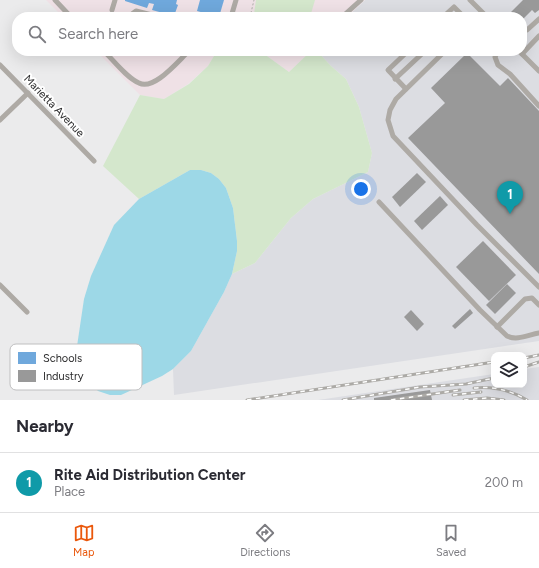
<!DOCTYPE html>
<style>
:root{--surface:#fff;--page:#f7f7f7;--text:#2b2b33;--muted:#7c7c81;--line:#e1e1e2;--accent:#ea580c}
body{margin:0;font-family:Figtree,sans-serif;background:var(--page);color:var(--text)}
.controls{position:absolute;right:12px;bottom:12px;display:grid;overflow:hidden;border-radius:8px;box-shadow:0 4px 16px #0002}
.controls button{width:36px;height:36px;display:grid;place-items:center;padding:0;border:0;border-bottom:1px solid var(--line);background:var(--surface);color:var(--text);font:20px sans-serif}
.you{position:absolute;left:361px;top:189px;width:14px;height:14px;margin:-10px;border:3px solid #fff;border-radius:50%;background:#1a73e8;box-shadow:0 0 0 6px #1a73e833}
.badge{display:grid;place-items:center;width:26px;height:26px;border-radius:50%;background:var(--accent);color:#fff;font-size:13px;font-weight:700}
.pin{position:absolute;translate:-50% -33px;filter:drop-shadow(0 1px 2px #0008)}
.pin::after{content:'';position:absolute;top:21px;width:14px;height:12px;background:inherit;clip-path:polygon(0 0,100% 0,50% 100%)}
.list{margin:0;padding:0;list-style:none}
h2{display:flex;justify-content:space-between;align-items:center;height:52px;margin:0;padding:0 16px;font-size:17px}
h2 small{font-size:13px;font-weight:400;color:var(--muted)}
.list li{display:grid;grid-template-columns:26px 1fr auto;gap:12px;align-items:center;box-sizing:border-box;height:60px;padding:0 16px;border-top:1px solid var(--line)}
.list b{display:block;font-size:15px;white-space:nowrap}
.list p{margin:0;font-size:13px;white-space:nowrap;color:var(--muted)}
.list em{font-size:13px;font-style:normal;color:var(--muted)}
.icon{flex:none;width:22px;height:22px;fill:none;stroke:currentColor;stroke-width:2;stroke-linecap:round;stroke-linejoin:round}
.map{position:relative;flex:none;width:539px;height:400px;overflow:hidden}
.search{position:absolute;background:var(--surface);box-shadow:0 4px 16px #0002;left:12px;right:12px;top:12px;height:44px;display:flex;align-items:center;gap:10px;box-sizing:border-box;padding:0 14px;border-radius:16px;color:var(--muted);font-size:15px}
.sheet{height:112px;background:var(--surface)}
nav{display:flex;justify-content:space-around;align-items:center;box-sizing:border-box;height:56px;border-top:1px solid var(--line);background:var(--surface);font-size:11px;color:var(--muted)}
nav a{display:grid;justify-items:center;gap:2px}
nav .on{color:var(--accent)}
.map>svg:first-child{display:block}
.built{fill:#dcdde2}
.education{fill:#efe1e6}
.green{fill:#d4e7cc}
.water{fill:#9dd8e7}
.schools{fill:#6fa8dc}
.industry{fill:#999}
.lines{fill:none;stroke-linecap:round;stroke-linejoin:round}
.path{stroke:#afada9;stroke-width:1;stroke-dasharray:2 2;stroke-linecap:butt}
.minor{stroke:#aeaaa5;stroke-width:5}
.rail-casing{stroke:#acaaa6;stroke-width:3}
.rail{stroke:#fff;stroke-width:1.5;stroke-dasharray:4.5;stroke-linecap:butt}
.labels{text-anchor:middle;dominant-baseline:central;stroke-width:4;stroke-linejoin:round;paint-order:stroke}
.street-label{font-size:11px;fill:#2b2b2c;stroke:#fff}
.key{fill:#fff;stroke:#bfbfc0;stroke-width:1}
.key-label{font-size:11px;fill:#2b2b2c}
</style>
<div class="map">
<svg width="539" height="400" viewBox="0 0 539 400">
<rect width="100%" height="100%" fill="#ebebec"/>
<g class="built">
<polygon points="365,0 539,0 539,341 174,395 173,369 191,351 224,292 232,274 255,263 291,218 313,199 368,172 372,153 359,107 346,79 331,66 317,51 522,51 522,17 347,17"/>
<polygon points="539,367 539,400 318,400 494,374 494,385 524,385 524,369"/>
</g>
<g class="education">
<polygon points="46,0 365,0 347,17 63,17"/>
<polygon points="96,51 217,51 208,66 188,84 164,99 140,95"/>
<polygon points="260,51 311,51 289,72"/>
</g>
<g class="green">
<polygon points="256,0 315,0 310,17 261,17 254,14"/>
<polygon points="217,51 260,51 289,72 311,51 317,51 331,66 346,79 359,107 372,153 368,172 313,199 291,218 255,263 232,274 237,251 237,241 233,208 226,188 219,179 211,173 201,170 190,170 139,199 103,166 140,95 164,99 189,84 208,66"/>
</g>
<polygon class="water" points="190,170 201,170 211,173 219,179 226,188 233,208 237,241 237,251 232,274 224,292 191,351 173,369 162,376 121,395 110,395 98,391 87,381 78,368 76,353 84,299 91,276 114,225 139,199"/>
<g class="schools">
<polygon points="125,0 177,0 176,4 178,5 174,16 152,10 154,4 149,3 147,8 125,1"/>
<polygon points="200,0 224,0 219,17 197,11"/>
</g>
<g class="industry">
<polygon points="523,0 539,0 539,10 535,13 532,10 522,20 522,17 514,17 510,13"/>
<polygon points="467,53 500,86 508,78 539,111 539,274 408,138 445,103 431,88"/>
<polygon points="417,173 426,182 400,207 392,197"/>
<polygon points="440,196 448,205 422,230 414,221"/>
<polygon points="483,241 516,275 489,301 456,267"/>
<polygon points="507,284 516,293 495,314 486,305"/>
<polygon points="470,309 473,313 455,329 452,326"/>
<polygon points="411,310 424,324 417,331 404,317"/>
<polygon points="430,390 432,400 374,400 374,398"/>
</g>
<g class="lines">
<polyline class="path" points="250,17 254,0"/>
<g class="minor">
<polyline points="55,0 71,17"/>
<polyline points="470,0 487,17"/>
<polyline points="112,10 115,0"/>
<polyline points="128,17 136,11 160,17"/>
<polyline points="231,17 236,0"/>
<polyline points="342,17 361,0"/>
<polyline points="443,17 454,7 464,17"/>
<polyline points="522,32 527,30 539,19"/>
<path d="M104,51C114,61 127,78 139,83C154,91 178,61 189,51"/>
<polyline points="445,51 396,99 390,110 388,120 393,136 477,225 539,287"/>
<polyline points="498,51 495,57 498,65 510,74 539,106"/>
<polyline points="519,51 539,71"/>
<polyline points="522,54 539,36"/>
<polyline points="0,65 94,161"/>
<polyline points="395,79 425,51"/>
<polyline points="406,89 388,70 408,51"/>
<polyline points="0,120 28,93"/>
<path d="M379,202L480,310L507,336C517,341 528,335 539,333"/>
<polyline points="0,285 27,312"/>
<polyline points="497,327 525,299 532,298 539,305"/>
</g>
<g class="rail-casing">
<g id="rail">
<polyline points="524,358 539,355"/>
<polyline points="524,367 539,362"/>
<path d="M474,388C493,386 510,390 527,400"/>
<polyline points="453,395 481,392"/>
<polyline points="247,400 494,362"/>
<polyline points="343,400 420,387 466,384 494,378"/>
<polyline points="391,400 460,390"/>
<polyline points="464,400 487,398 504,400"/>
</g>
</g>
<use href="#rail" class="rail"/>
</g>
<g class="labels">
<g class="street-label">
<text transform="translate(54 106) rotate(46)">Marietta Avenue</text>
</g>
</g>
<rect x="10" y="344" width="132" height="46" rx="6" class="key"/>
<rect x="18" y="352" width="18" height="12" fill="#6fa8dc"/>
<rect x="18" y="370" width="18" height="12" fill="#999"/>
<g class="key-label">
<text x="43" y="362">Schools</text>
<text x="43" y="380">Industry</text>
</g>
</svg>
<div class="controls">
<button><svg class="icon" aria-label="layers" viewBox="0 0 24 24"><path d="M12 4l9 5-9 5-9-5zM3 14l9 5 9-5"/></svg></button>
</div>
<div class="you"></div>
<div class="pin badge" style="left:510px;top:214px;background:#0f9aa8">1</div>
<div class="search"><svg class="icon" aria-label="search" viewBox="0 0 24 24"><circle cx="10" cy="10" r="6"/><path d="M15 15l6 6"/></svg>Search here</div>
</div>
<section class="sheet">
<h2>Nearby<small></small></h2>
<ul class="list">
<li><span class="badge" style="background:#0f9aa8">1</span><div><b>Rite Aid Distribution Center</b><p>Place</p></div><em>200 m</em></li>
</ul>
</section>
<nav>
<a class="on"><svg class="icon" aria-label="map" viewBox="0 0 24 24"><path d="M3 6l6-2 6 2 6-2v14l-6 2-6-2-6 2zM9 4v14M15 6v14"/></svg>Map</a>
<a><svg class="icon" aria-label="directions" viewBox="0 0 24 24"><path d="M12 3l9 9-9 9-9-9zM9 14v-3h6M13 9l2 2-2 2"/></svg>Directions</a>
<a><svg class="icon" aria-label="saved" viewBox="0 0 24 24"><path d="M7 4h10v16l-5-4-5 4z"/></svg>Saved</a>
</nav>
